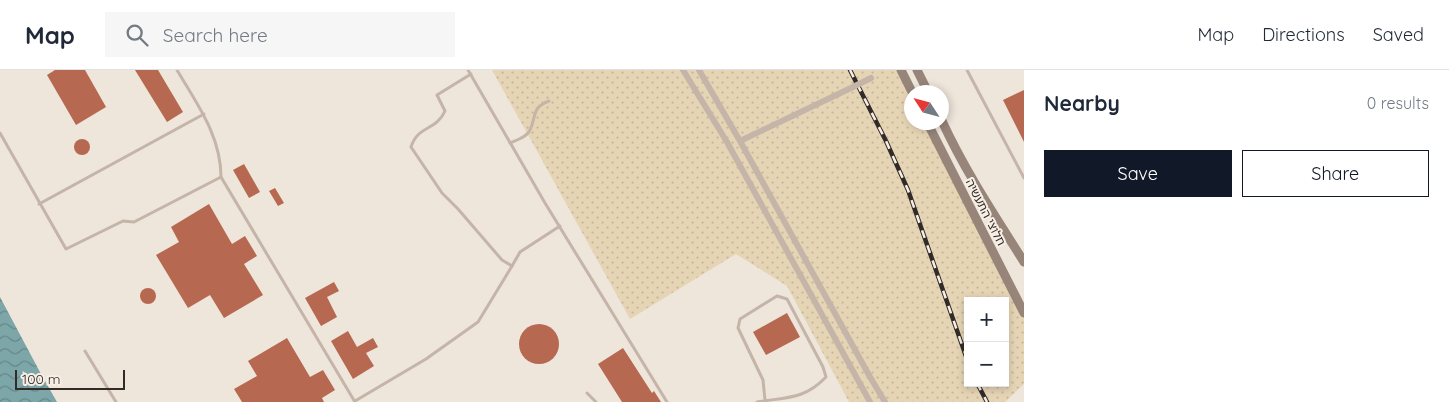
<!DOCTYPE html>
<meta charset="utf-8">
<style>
:root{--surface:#fff;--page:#f6f6f7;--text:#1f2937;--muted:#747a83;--line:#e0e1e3;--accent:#111827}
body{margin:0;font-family:Quicksand,"Noto Sans Hebrew",sans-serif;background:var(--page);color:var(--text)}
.controls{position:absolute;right:15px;bottom:15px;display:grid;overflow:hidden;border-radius:0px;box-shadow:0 2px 8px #0003}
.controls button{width:45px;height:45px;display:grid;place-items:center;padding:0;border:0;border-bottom:1px solid var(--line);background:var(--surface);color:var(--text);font:25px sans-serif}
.compass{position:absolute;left:904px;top:15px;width:45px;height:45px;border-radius:50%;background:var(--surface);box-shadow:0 2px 8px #0003;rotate:306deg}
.scale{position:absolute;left:15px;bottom:12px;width:110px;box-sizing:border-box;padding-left:5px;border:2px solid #322b27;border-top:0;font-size:14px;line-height:18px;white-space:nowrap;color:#322b27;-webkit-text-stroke:4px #f7efe6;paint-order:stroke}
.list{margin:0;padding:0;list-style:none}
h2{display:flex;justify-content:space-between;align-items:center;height:65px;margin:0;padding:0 20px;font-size:21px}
h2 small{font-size:16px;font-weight:400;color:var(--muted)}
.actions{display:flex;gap:10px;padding:15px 20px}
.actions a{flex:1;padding:11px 0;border:1px solid var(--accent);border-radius:0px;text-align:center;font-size:18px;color:var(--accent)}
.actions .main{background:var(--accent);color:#fff}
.icon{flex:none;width:28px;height:28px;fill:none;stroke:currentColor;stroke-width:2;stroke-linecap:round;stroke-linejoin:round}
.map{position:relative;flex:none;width:1024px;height:332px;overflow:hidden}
header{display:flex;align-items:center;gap:30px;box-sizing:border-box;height:70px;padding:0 25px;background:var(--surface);border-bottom:1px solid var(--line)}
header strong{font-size:24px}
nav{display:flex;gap:28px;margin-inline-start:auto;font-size:18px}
.search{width:350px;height:45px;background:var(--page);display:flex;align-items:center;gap:12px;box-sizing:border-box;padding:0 18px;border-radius:0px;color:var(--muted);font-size:19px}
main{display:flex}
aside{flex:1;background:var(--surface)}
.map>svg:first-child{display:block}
.sand{fill:url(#sand-dots);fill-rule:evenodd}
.water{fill:url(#water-waves)}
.building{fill:#b76850}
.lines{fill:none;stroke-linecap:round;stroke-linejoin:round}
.lane{stroke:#c5b5a8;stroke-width:3}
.street{stroke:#c5b5a8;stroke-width:6}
.secondary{stroke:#98857a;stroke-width:9}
.rail-casing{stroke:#322b27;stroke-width:4.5}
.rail{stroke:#f7efe6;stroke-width:2.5;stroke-dasharray:8;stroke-linecap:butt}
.street-bridge{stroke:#c5b5a8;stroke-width:6}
.labels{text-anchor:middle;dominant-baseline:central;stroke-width:4;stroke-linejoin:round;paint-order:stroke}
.street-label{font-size:12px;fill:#322b27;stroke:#f7efe6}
</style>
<header>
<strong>Map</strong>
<div class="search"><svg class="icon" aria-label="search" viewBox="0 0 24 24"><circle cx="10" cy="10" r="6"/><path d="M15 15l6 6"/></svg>Search here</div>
<nav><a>Map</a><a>Directions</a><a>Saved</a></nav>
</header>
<main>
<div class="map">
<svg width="1024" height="332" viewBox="0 0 1024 332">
<defs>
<pattern id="sand-dots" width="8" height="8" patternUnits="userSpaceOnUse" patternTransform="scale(1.25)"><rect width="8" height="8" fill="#e6d5b5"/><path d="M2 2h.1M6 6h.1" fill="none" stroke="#c6b79c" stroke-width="1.8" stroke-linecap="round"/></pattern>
<pattern id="water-waves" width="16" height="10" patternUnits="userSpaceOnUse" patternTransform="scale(1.25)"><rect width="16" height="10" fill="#7da6a8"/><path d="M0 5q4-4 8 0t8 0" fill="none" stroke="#678789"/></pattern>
</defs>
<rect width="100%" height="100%" fill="#eee5db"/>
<path class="sand" d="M492,0H904L912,22V52L931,53L1024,233V314L1005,332H849L787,216L736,184L630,249ZM968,231H1005V313H968Z"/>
<polygon class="water" points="0,227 41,304 57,332 0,332"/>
<g class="building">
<polygon points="55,0 85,0 106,37 76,55 47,5"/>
<polygon points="135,0 158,0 183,42 167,52"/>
<polygon points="1024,20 1024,72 1003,30"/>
<circle cx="82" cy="77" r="8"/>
<polygon points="244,94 260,122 249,128 233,100"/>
<polygon points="275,118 284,133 278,136 269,121"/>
<polygon points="209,134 232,174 245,166 257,186 244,194 263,225 224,248 210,225 188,238 156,185 179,172 171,157"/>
<polygon points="334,212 339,221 327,227 337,247 321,256 305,228"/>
<circle cx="148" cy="226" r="8"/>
<polygon points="787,243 800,267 766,285 753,262"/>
<circle cx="539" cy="274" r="20"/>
<polygon points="348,261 357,277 373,268 378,277 366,283 374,296 353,309 331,271"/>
<polygon points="287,268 310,307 323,300 335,320 322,328 324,332 242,332 234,319 257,306 248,291"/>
<polygon points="623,278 652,323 654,321 661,332 622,332 598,294"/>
</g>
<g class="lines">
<g class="lane">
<path d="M177,0C197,34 221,66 221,107L355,332"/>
<polyline points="468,0 545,133 667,332"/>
<polyline points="967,0 1024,108"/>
<polyline points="0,63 66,179 123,151 134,152 221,107"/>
<path d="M510,73C517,70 527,67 530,60C537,45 531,38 549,31"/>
<polyline points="39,134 204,44"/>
<polyline points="512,196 520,182 560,156"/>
<polyline points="85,281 116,332"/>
<polyline points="587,323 596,332"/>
<path d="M355,331L426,289L478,252L512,196L502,190L458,139L442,123L411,77C418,55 436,61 445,41L437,25L471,4"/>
<path d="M757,332C786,327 804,330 826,307L823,297L787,229L777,226L740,249L738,258L763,310L765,330"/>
</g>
<g class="street">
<polyline points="683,0 727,72 870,332"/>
<polyline points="699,0 740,71 870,307 885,332"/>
<polyline points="740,71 853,17"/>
</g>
<g class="secondary">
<polyline points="901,0 912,22"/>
<polyline points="917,0 928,22"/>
<path d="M942,51C965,101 995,146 1024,192"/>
<polyline points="927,52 1024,243"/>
</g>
<g class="rail-casing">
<g id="rail">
<polyline points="850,0 886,71 908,120 968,292"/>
<polyline points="977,313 987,332"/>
</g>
</g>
<use href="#rail" class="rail"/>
<polyline class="street-bridge" points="853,17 871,8"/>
</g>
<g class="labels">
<g class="street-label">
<text transform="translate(986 142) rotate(63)">חלוצי התעשיה</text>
</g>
</g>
</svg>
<div class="controls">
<button>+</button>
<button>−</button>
</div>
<svg class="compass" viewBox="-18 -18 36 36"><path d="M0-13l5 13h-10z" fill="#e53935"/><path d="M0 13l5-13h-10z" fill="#747a83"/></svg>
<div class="scale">100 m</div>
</div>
<aside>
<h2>Nearby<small>0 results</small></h2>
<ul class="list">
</ul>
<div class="actions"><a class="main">Save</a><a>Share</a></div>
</aside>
</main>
